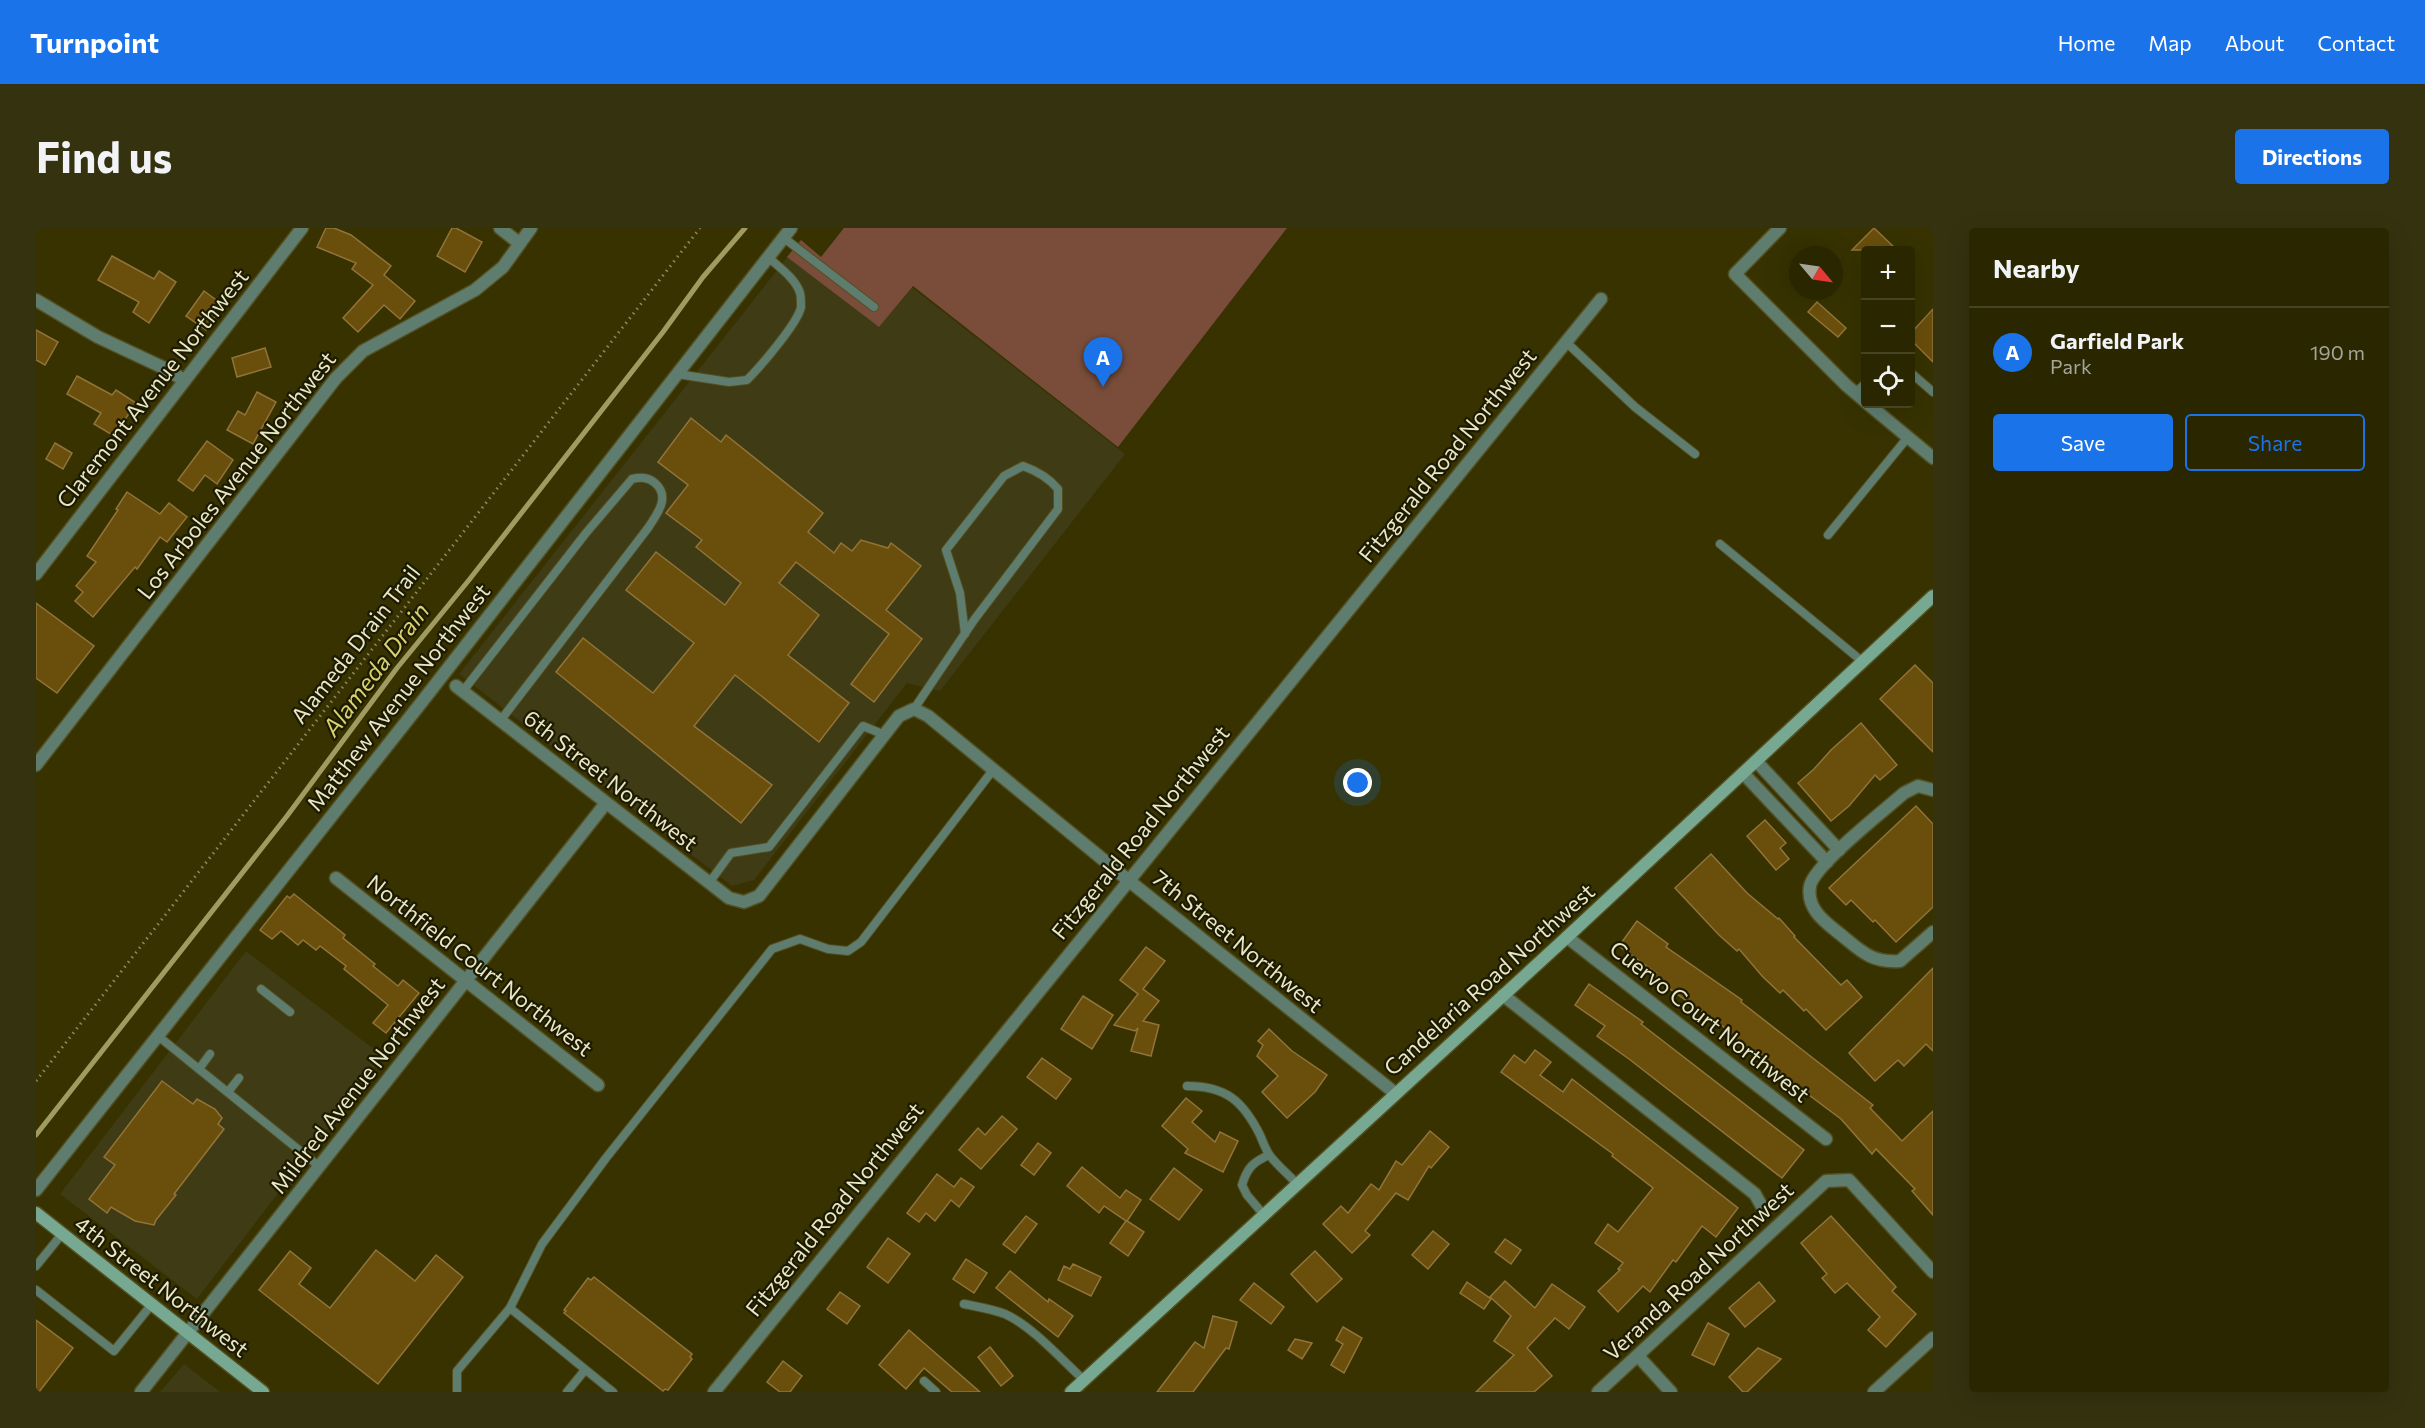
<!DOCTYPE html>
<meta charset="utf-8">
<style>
:root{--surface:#292600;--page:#35320f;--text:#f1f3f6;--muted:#a5a599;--line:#454322;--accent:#1a73e8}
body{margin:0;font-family:Commissioner,sans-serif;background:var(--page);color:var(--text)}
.controls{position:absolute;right:18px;top:18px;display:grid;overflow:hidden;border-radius:6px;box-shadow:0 6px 24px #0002}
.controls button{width:54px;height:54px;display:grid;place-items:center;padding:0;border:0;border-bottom:2px solid var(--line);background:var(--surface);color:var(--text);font:30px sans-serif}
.compass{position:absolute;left:1753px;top:18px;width:54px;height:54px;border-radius:50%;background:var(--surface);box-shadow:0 6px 24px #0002;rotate:119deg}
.you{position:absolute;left:1322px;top:555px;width:21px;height:21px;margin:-15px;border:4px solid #fff;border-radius:50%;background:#1a73e8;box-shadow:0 0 0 9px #1a73e833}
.badge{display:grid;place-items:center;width:39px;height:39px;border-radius:50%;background:var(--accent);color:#fff;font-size:20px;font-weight:700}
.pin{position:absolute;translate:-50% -50px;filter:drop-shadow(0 2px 3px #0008)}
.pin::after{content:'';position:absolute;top:32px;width:21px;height:18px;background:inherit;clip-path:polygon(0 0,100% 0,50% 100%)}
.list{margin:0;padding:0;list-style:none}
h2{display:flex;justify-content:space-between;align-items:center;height:78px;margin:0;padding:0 24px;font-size:26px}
h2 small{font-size:20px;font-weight:400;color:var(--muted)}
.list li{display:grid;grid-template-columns:39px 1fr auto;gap:18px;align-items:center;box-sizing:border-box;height:90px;padding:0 24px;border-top:2px solid var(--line)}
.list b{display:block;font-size:22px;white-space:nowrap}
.list p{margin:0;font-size:20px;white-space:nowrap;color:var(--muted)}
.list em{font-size:20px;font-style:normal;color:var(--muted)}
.actions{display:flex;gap:12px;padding:18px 24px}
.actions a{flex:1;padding:14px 0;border:2px solid var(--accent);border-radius:6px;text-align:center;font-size:21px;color:var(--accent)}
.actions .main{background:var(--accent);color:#fff}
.icon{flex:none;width:33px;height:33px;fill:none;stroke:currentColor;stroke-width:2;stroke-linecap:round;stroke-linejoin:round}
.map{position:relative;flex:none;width:1897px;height:1164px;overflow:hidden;border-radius:6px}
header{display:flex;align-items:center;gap:36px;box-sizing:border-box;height:84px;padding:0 30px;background:var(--accent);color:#fff}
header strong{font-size:28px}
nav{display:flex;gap:33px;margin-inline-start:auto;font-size:21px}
.intro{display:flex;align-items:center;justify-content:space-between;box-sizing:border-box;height:144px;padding:0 36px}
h1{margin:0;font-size:42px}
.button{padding:15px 27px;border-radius:6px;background:var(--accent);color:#fff;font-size:21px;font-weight:700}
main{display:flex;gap:36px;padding:0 36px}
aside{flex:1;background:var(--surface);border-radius:6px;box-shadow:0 6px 24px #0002}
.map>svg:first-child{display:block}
.built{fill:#3f3b15}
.green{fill:#794d3a}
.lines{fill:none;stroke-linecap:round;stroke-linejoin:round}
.stream{stroke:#a09b60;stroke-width:5}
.building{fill:#694e0c;stroke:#917439;stroke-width:1.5}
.service-casing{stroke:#534f20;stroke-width:10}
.minor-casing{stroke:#534f20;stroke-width:15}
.secondary-casing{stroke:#534f20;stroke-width:15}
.path{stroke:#8d8a60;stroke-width:3;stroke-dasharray:1.5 4.5;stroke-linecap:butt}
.service{stroke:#5f7d6f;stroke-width:8}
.minor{stroke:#5f7d6f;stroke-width:12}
.secondary{stroke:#77a891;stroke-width:12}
.labels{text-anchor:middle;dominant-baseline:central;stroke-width:4.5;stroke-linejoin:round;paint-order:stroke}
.street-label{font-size:22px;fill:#e9e7c7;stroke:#1c1a01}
.water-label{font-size:24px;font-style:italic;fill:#dbd26f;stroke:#1c1a01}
</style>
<header>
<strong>Turnpoint</strong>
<nav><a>Home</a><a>Map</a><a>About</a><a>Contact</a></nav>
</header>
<div class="intro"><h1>Find us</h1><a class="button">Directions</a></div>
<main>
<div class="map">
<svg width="1897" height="1164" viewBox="0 0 1897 1164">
<rect width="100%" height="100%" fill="#373200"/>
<g class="built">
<polygon points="753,27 840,97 873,57 1089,226 904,463 871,455 718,652 696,658 423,446"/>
<polygon points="210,723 347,828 161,1071 24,966"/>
<polygon points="148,1136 184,1164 124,1164"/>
</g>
<polygon class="green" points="808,0 1251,0 1082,219 877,58 843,99 751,29 765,12 785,29"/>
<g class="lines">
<polyline class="stream" points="0,907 251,588 361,440 433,352 627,104 667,49 709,0"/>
</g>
<g class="building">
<polygon points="290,0 298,0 315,7 355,38 348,47 379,73 364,91 348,77 322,104 307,90 337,57 316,41 320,35 281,19"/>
<polygon points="416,0 420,0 446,14 429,44 401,28"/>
<polygon points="1838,0 1861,22 1816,22"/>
<polygon points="76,28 118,51 123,43 140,54 113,95 97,84 103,74 62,52"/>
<polygon points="168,63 187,77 170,102 150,88"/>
<polygon points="1781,74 1810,100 1802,109 1772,84"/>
<polygon points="1897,81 1897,134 1875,112 1875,105"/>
<polygon points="0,102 22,114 9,137 0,132"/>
<polygon points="229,120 235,139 201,149 196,130"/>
<polygon points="41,148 76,167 80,162 100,175 78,208 58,196 65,185 31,166"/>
<polygon points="221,164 240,174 217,216 191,202 202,183 209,187"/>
<polygon points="655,190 685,214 690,207 787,285 772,304 798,325 805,315 816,323 825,312 852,320 855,315 885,338 850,382 886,411 838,474 815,456 853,406 760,334 743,355 783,387 752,427 813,475 783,514 699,447 658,498 736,557 705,595 520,444 547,410 617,465 658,415 590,362 620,324 689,377 705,355 660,319 666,312 630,285 652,257 622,234"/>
<polygon points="171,213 197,232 181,256 169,247 157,263 142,252"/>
<polygon points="19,215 36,225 27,241 10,231"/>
<polygon points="91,264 124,286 133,275 151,289 131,314 124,309 101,341 99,339 57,389 39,373 47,364 40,358 60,334 51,328 82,282 80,281"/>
<polygon points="0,375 58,418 21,465 0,450"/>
<polygon points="1879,437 1897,455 1897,524 1844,471"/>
<polygon points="1825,495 1861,537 1844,552 1839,547 1813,578 1795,593 1762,555 1778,541 1795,522"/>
<polygon points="1880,578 1897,596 1897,679 1860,714 1839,692 1837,694 1815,672 1810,677 1793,660"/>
<polygon points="1729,592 1750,615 1744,620 1753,631 1740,642 1711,608"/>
<polygon points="1675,626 1711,665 1742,691 1743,690 1759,708 1758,709 1805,757 1811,752 1826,769 1790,802 1770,781 1768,783 1747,762 1744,765 1727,749 1703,721 1701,723 1683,707 1639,660"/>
<polygon points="258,666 309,707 307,710 339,736 337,738 362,758 367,752 383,765 350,805 337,795 352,777 308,741 310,738 284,718 280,722 267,712 262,717 245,703 236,711 224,702 251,668 254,670"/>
<polygon points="1601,693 1632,716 1630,719 1706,772 1705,774 1837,877 1834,880 1866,913 1897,883 1897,987 1876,963 1879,961 1840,921 1836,926 1805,891 1690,805 1692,802 1617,749 1620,745 1583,718"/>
<polygon points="1110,719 1129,733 1107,761 1123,773 1107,793 1123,797 1115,828 1095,823 1102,800 1099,803 1078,797 1102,766 1084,752"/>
<polygon points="1897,740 1897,823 1890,816 1868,838 1862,832 1839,853 1813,825"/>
<polygon points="1553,756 1607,794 1605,796 1768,922 1746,950 1593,831 1561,808 1569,798 1539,777"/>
<polygon points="1047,768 1077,787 1056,821 1025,801"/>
<polygon points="1233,801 1256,823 1291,847 1279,864 1251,890 1226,864 1242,848 1221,828 1227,817 1222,813"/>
<polygon points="1499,822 1515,834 1504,847 1527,864 1536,851 1702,980 1680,1009 1666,998 1640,1034 1637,1032 1614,1064 1607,1058 1582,1084 1562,1063 1584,1042 1582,1041 1587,1035 1559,1015 1572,996 1582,1004 1617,960 1576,928 1577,926 1465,844 1478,827 1489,835"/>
<polygon points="1006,830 1035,851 1020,871 991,849"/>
<polygon points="126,853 157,876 161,871 179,881 186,890 182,896 188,901 138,966 140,967 120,992 118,997 99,993 75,979 71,985 53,971 79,937 68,929"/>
<polygon points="1150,870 1166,883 1156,894 1179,914 1184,904 1202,913 1187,944 1149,925 1152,921 1126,898"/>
<polygon points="966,888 981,901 945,941 923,922 942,900 949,907"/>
<polygon points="1394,903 1413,919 1395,940 1393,938 1372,972 1360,965 1329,1003 1334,1007 1316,1025 1287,996 1305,978 1312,985 1335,956 1343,962 1360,933 1366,937"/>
<polygon points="1002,915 1015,925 998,947 985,937"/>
<polygon points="1046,939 1084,970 1090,962 1105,972 1091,993 1108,1004 1092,1028 1074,1015 1090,993 1068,978 1063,985 1031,958"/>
<polygon points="1138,940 1166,962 1143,992 1114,971"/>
<polygon points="901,946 918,959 925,950 938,959 923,979 915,972 899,993 890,985 883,994 871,985"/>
<polygon points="990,988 1001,996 979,1025 967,1016"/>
<polygon points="1795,988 1860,1059 1856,1063 1880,1086 1850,1119 1832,1102 1844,1089 1811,1055 1799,1065 1786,1050 1791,1046 1765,1015"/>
<polygon points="1397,1003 1413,1016 1392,1041 1376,1027"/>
<polygon points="852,1010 874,1026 852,1055 831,1039"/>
<polygon points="1469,1011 1485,1022 1475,1036 1459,1024"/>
<polygon points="340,1022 379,1053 400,1027 427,1049 342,1156 223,1062 254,1023 275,1040 263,1056 294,1080"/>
<polygon points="1279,1023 1306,1051 1281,1074 1255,1046"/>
<polygon points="930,1031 951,1045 938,1065 917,1051"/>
<polygon points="1037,1036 1065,1049 1055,1068 1022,1052 1028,1038 1034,1041"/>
<polygon points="974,1043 1012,1074 1013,1071 1037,1088 1022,1109 960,1060"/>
<polygon points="558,1049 656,1126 654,1129 656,1131 632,1162 629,1161 627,1163 528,1085 530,1083 528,1082 552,1050 555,1052"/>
<polygon points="1469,1053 1499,1080 1516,1056 1549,1079 1533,1101 1519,1090 1491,1120 1516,1148 1498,1164 1440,1164 1478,1127 1458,1113 1475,1088 1454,1069"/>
<polygon points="1431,1054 1455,1071 1448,1081 1424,1065"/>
<polygon points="1723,1054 1739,1073 1709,1099 1693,1080"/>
<polygon points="1218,1055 1248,1079 1235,1096 1204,1072"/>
<polygon points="804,1064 824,1078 811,1096 791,1081"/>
<polygon points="1177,1088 1201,1094 1193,1121 1190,1120 1157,1164 1121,1164 1159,1114 1168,1120"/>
<polygon points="0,1092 37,1120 3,1164 0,1164"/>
<polygon points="1672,1095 1693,1106 1678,1137 1656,1127"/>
<polygon points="1307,1099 1326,1110 1308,1145 1295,1137 1307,1116 1300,1112"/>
<polygon points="873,1102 944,1164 916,1164 888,1140 870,1161 843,1137"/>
<polygon points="1259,1111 1276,1115 1266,1131 1252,1122"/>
<polygon points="954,1119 977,1148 965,1158 942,1129"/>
<polygon points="1722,1120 1745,1131 1711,1164 1707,1164 1693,1149"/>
<polygon points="747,1133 766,1148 754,1164 744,1164 731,1154"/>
</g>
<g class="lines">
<g class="service-casing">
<g id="service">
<polyline points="748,10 838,79"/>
<polyline points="1530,114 1599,179 1659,226"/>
<polyline points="1874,144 1897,164"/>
<path d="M641,146L693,154L711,152C724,139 762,95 765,79C765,76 765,68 764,65C760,51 743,39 733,30"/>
<polyline points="1819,165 1830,155"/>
<polyline points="1792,307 1872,209"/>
<polyline points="1684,316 1827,434"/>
<path d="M427,463L550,305L596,251C605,249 612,249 619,255C635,269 621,286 612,300L464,493"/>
<path d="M878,481L938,392L1022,281V261C1012,249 1001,243 987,238L968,248L910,322L924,365L929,406"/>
<polyline points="673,655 695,625 733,619 827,498 849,507"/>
<polyline points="225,761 254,784"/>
<polyline points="122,808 284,939"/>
<polyline points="163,841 174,826"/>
<path d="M1151,858C1190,858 1207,873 1224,907C1227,914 1230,923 1235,929C1242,938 1253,947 1261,956"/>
<polyline points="192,864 203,850"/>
<path d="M1228,987L1211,967L1206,957C1211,940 1217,934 1233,927"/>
<polyline points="0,1038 26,1006"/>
<polyline points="0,1062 78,1123 116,1076"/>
<path d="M928,1076C942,1079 956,1081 969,1086C996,1098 1026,1132 1048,1152"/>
<polyline points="474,1080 506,1016 570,930 736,721 764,711 792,721 812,723 825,714 957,542"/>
<polyline points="888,1153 900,1164"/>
<polyline points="421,1164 421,1143 474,1080 577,1164"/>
<polyline points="531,1164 549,1142"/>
</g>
</g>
<g class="minor-casing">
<g id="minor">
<polyline points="464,0 483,15"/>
<polyline points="1744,0 1699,46 1810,157 1830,174"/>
<polyline points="0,72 62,109 126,139 148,152"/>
<polyline points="1832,176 1897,230"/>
<polyline points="0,346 266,0"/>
<polyline points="420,458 693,670 708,674 723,668 863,488 878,481 892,488 1092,652 1359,865"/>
<polyline points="1720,533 1803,622"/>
<polyline points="0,537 300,150 327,123 439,62 467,39 495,0"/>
<polyline points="1707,545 1791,634"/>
<path d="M1897,562L1882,558L1868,565C1849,582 1778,637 1774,658C1770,681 1789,694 1804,706C1825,723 1835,735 1864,733L1897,704"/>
<polyline points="300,650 562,857"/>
<polyline points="1531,709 1790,911"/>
<polyline points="1467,767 1719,966 1725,977"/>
<polyline points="0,962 385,475 755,0"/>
<polyline points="1602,1128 1635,1164"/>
<polyline points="105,1164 570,575"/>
<polyline points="678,1164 1565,71"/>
<polyline points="1562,1164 1790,953 1813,952 1897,1044"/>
<polyline points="1838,1164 1897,1110"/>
</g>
</g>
<g class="secondary-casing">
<g id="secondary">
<polyline points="0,985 227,1164"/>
<polyline points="1035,1164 1531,709 1897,368"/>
</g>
</g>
<polyline class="path" points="0,853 664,0"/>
<use href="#service" class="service"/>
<use href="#minor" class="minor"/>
<use href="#secondary" class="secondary"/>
</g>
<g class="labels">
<g class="street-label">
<text transform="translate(116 160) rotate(-52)">Claremont Avenue Northwest</text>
<text transform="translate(1411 227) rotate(-51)">Fitzgerald Road Northwest</text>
<text transform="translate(200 247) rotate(-52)">Los Arboles Avenue Northwest</text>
<text transform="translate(319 416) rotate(-52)">Alameda Drain Trail</text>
<text transform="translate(362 469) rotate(-52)">Matthew Avenue Northwest</text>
<text transform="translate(575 552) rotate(38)">6th Street Northwest</text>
<text transform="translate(1104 604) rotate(-51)">Fitzgerald Road Northwest</text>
<text transform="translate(1202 713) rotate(39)">7th Street Northwest</text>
<text transform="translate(444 737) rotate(38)">Northfield Court Northwest</text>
<text transform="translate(1453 751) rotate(-42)">Candelaria Road Northwest</text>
<text transform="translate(1674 793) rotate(38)">Cuervo Court Northwest</text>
<text transform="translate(321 857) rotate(-52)">Mildred Avenue Northwest</text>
<text transform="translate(798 981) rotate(-51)">Fitzgerald Road Northwest</text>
<text transform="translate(1662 1043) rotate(-43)">Veranda Road Northwest</text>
<text transform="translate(126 1058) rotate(38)">4th Street Northwest</text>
</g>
<g class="water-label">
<text transform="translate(339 441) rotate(-53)">Alameda Drain</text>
</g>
</g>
</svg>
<div class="controls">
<button>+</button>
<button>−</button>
<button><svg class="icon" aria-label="locate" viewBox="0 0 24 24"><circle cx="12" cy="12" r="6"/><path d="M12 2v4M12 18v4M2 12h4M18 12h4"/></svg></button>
</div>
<svg class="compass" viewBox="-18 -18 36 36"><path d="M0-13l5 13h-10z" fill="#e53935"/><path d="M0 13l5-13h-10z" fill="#a5a599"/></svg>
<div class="you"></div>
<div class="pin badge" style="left:1067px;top:159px">A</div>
</div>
<aside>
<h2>Nearby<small></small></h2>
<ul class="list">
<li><span class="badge">A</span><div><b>Garfield Park</b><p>Park</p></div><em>190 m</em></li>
</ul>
<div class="actions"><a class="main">Save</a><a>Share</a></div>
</aside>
</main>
